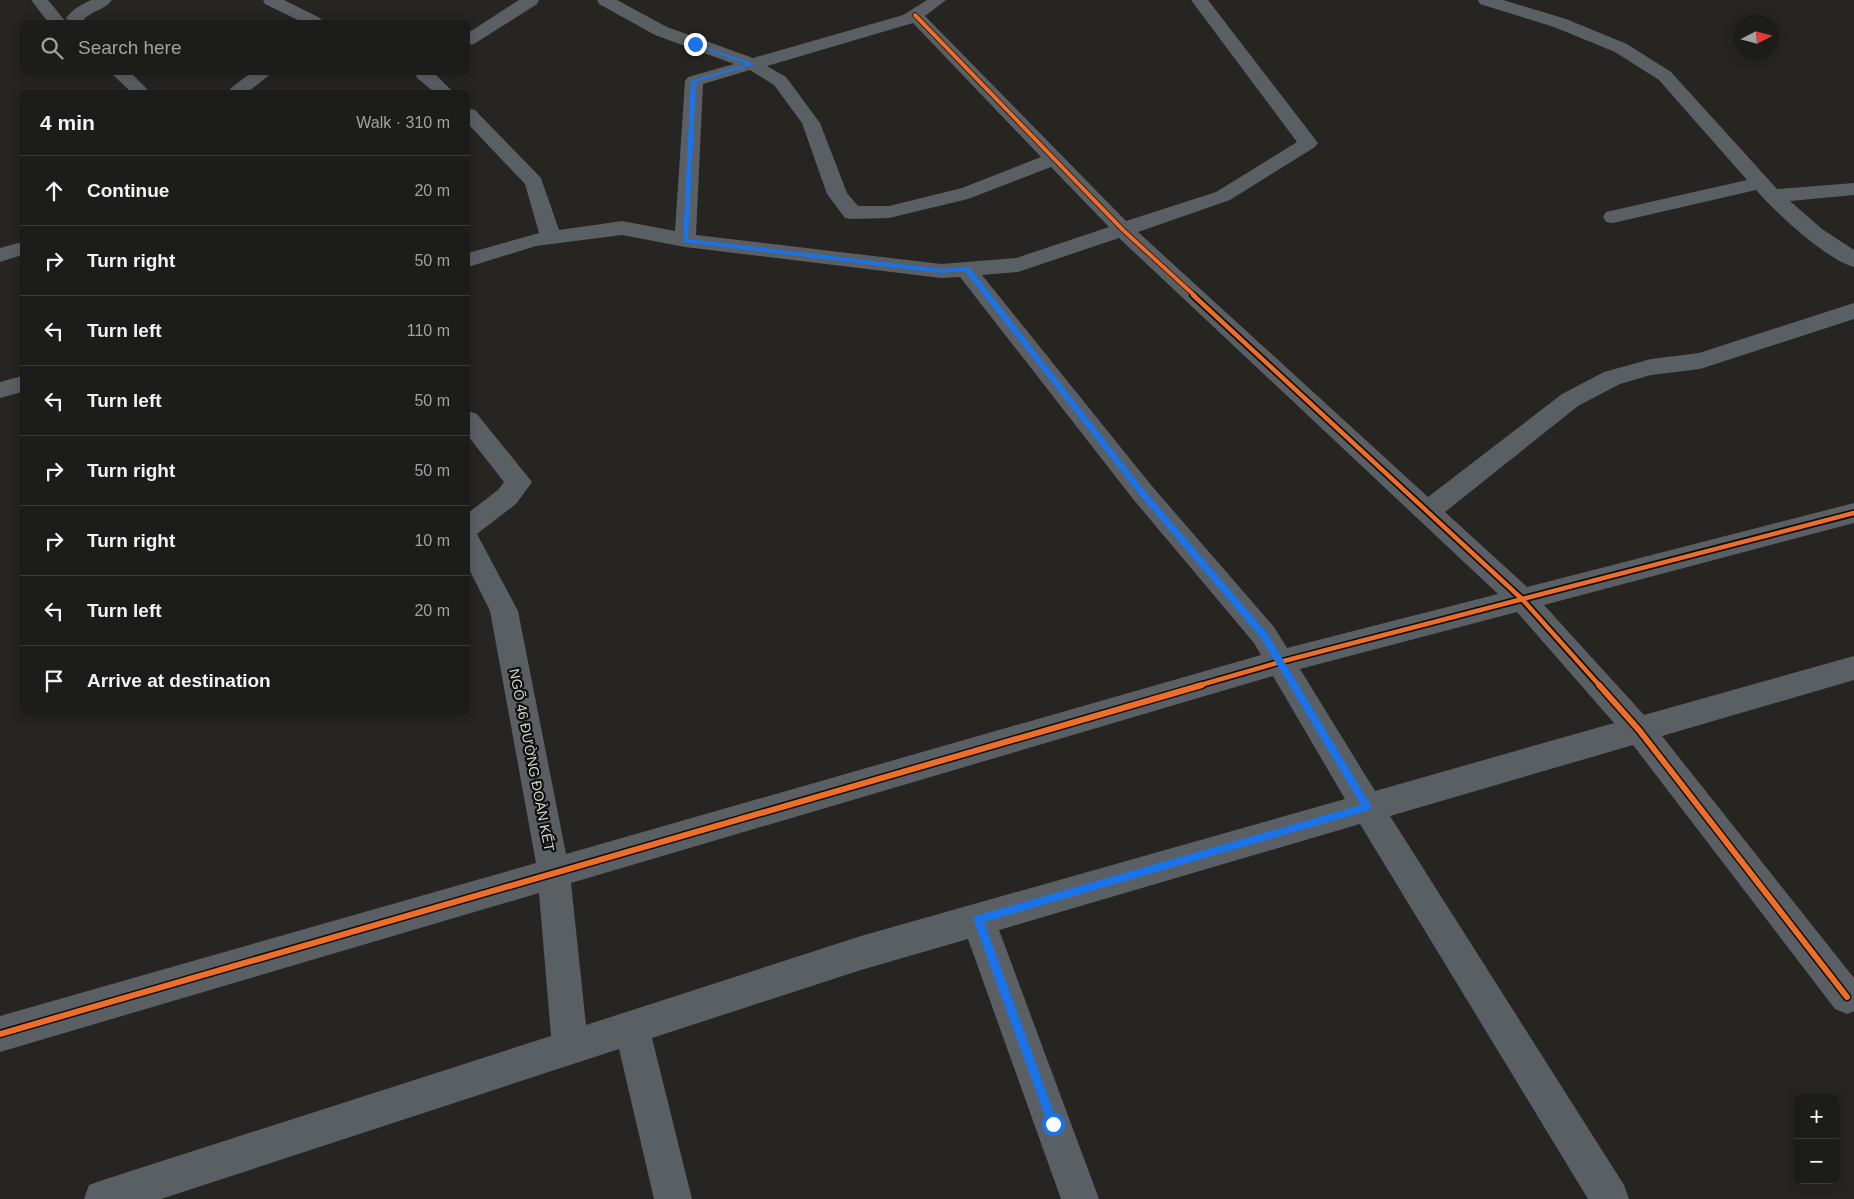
<!DOCTYPE html>
<meta charset="utf-8">
<style>
:root{--surface:#1c1c1a;--page:#252523;--text:#f1f3f6;--muted:#a0a1a2;--line:#3a3a39}
body{margin:0;font-family:Arial,sans-serif;background:var(--page);color:var(--text)}
.controls{position:absolute;right:15px;bottom:15px;display:grid;overflow:hidden;border-radius:8px;box-shadow:0 2px 12px #0003}
.controls button{width:45px;height:45px;display:grid;place-items:center;padding:0;border:0;border-bottom:1px solid var(--line);background:var(--surface);color:var(--text);font:25px sans-serif}
.compass{position:absolute;left:1734px;top:15px;width:45px;height:45px;border-radius:50%;background:var(--surface);box-shadow:0 2px 12px #0003;rotate:84deg}
.stop{position:absolute;width:15px;height:15px;margin:-11px;border:4px solid #1a73e8;border-radius:50%;background:#fff}
.stop.end{background:#1a73e8;border-color:#fff;box-shadow:0 1px 5px #0008}
.list{margin:0;padding:0;list-style:none}
h2{display:flex;justify-content:space-between;align-items:center;height:65px;margin:0;padding:0 20px;font-size:21px}
h2 small{font-size:16px;font-weight:400;color:var(--muted)}
.list li{display:grid;grid-template-columns:32px 1fr auto;gap:15px;align-items:center;box-sizing:border-box;height:70px;padding:0 20px;border-top:1px solid var(--line)}
.list b{display:block;font-size:19px;white-space:nowrap}
.list em{font-size:16px;font-style:normal;color:var(--muted)}
.icon{flex:none;width:28px;height:28px;fill:none;stroke:currentColor;stroke-width:2;stroke-linecap:round;stroke-linejoin:round}
.map{position:relative;flex:none;width:1854px;height:1199px;overflow:hidden}
.search{position:absolute;background:var(--surface);box-shadow:0 2px 12px #0003;left:20px;top:20px;width:450px;height:55px;display:flex;align-items:center;gap:12px;box-sizing:border-box;padding:0 18px;border-radius:8px;color:var(--muted);font-size:19px}
.panel{position:absolute;background:var(--surface);box-shadow:0 2px 12px #0003;left:20px;top:90px;width:450px;height:625px;border-radius:8px}
.map>svg:first-child{display:block}
.lines{fill:none;stroke-linecap:round;stroke-linejoin:round}
.lane{fill:#5a5f64;fill-rule:evenodd}
.street{fill:#5a5f64;fill-rule:evenodd}
.cycleway-far2-casing{stroke:#0f0f0d;stroke-width:5.5}
.cycleway-far1-casing{stroke:#0f0f0d;stroke-width:8}
.cycleway-casing{stroke:#0f0f0d;stroke-width:9}
.cycleway-far2{stroke:#ee6e29;stroke-width:4}
.cycleway-far1{stroke:#ee6e29;stroke-width:4.5}
.cycleway{stroke:#ee6e29;stroke-width:6}
.route{fill:#1a73e8}
.labels{text-anchor:middle;dominant-baseline:central;stroke-width:4.5;stroke-linejoin:round;paint-order:stroke}
.street-label{font-size:14px;fill:#d4d4d0;stroke:#0f0f0d}
</style>
<div class="map">
<svg width="1854" height="1199" viewBox="0 0 1854 1199">
<rect width="100%" height="100%" fill="#262522"/>
<g class="lines">
<polygon class="lane" points="22,242 22,255 0,262 0,248"/>
<g class="street">
<polygon points="31,0 48,0 66,22 48,22"/>
<path d="M91,0H112C106,9 92,11 84,19L86,22H70L66,18C73,9 81,5 91,0Z"/>
<polygon points="263,0 284,0 320,18 323,22 302,22 265,4"/>
<polygon points="519,0 539,0 537,4 474,44 468,45 468,33"/>
<path d="M597,0H617L667,27L753,58L903,15L927,0H946L925,16L1126,221L1216,192L1297,142L1191,0H1208L1318,143L1315,147L1230,200L1138,232L1428,497L1562,394L1604,372L1651,359L1699,353L1854,303V319L1700,369L1651,375L1620,384L1578,406L1445,512L1527,587L1854,503V523L1544,605L1644,715L1854,656V680L1662,736L1854,978V1011L1847,1014L1835,1009L1633,745L1390,816L1624,1185L1629,1199H1588L1360,824L999,930L1099,1199H1061L968,939L861,970L652,1038L692,1199H654L619,1049L161,1199H84L89,1185L103,1180L551,1036L539,893L0,1052V1016L536,863L490,611L468,567V513L498,490L504,482L468,436V411L477,414L532,482L516,504L477,534L518,611L566,854L1261,655L1254,643L1133,499L960,277L941,278L685,247L622,235L536,246L468,267V253L539,233L525,184L468,124V108L475,110L541,178L559,230L622,221L675,231L685,81L688,77L734,64L655,35L599,4ZM913,23L1041,157L962,188L889,206H858L847,193L820,123L786,77L767,66ZM750,70L774,85L802,123L827,194L845,218L852,219L889,218L968,199L1051,167L1109,227L1016,258L941,264L696,235L703,84ZM1119,238L1498,594L1287,648L1274,627L1151,485L982,275L1018,272ZM1517,612L1614,723L1375,791L1300,669ZM1273,676L1345,799L861,936L586,1025L571,883Z"/>
<path d="M1478,0H1503L1566,19L1627,44L1671,72L1777,189L1854,183V195L1790,201L1822,229L1854,250V267C1827,260 1775,212 1756,190L1613,223L1606,222L1603,217L1606,212L1747,180L1659,80L1615,52L1554,27L1480,4Z"/>
<polygon points="110,72 130,72 150,92 131,92"/>
<polygon points="252,72 273,72 248,92 228,92 231,88"/>
<polygon points="415,72 433,72 453,92 434,92 417,78"/>
<polygon points="22,376 22,392 0,398 0,382"/>
</g>
<g class="cycleway-far2-casing">
<polyline id="cycleway-far2" points="915,15 1123,230 1195,296"/>
</g>
<g class="cycleway-far1-casing">
<g id="cycleway-far1">
<polyline points="1193,295 1522,599 1600,686"/>
<polyline points="1197,686 1280,662 1854,513"/>
</g>
</g>
<g class="cycleway-casing">
<g id="cycleway">
<polyline points="1599,685 1639,730 1847,997"/>
<polyline points="0,1034 1202,685"/>
</g>
</g>
<use href="#cycleway-far2" class="cycleway-far2"/>
<use href="#cycleway-far1" class="cycleway-far1"/>
<use href="#cycleway" class="cycleway"/>
</g>
<polygon class="route" points="693,43 755,64 696,82 688,239 941,269 969,267 1144,490 1267,633 1372,807 1367,811 984,922 1058,1124 1057,1128 1053,1130 1049,1128 1048,1124 973,919 975,916 1361,805 1261,638 1139,494 965,271 941,273 683,242 691,81 747,64 693,45"/>
<g class="labels">
<g class="street-label">
<text transform="translate(532 760) rotate(79)">NGÕ 46 ĐƯỜNG ĐOÀN KẾT</text>
</g>
</g>
</svg>
<div class="controls">
<button>+</button>
<button>−</button>
</div>
<svg class="compass" viewBox="-18 -18 36 36"><path d="M0-13l5 13h-10z" fill="#e53935"/><path d="M0 13l5-13h-10z" fill="#a0a1a2"/></svg>
<div class="stop" style="left:1053px;top:1124px"></div>
<div class="stop end" style="left:695px;top:44px"></div>
<div class="search"><svg class="icon" aria-label="search" viewBox="0 0 24 24"><circle cx="10" cy="10" r="6"/><path d="M15 15l6 6"/></svg>Search here</div>
<section class="panel">
<h2>4 min<small>Walk · 310 m</small></h2>
<ul class="list">
<li><svg class="icon" aria-label="ahead" viewBox="0 0 24 24"><path d="M12 20V5M6 11l6-6 6 6"/></svg><div><b>Continue</b></div><em>20 m</em></li>
<li><svg class="icon" aria-label="right" viewBox="0 0 24 24"><path d="M7 20v-9h11M14 6l5 5-5 5"/></svg><div><b>Turn right</b></div><em>50 m</em></li>
<li><svg class="icon" aria-label="left" viewBox="0 0 24 24"><path d="M17 20v-9H6M10 6l-5 5 5 5"/></svg><div><b>Turn left</b></div><em>110 m</em></li>
<li><svg class="icon" aria-label="left" viewBox="0 0 24 24"><path d="M17 20v-9H6M10 6l-5 5 5 5"/></svg><div><b>Turn left</b></div><em>50 m</em></li>
<li><svg class="icon" aria-label="right" viewBox="0 0 24 24"><path d="M7 20v-9h11M14 6l5 5-5 5"/></svg><div><b>Turn right</b></div><em>50 m</em></li>
<li><svg class="icon" aria-label="right" viewBox="0 0 24 24"><path d="M7 20v-9h11M14 6l5 5-5 5"/></svg><div><b>Turn right</b></div><em>10 m</em></li>
<li><svg class="icon" aria-label="left" viewBox="0 0 24 24"><path d="M17 20v-9H6M10 6l-5 5 5 5"/></svg><div><b>Turn left</b></div><em>20 m</em></li>
<li><svg class="icon" aria-label="arrive" viewBox="0 0 24 24"><path d="M6 21V4h12l-3 4 3 4H6"/></svg><div><b>Arrive at destination</b></div></li>
</ul>
</section>
</div>
